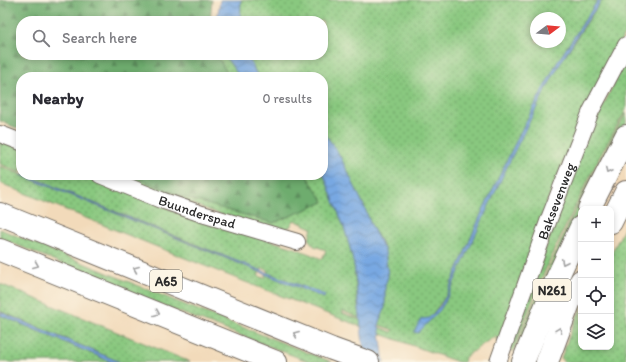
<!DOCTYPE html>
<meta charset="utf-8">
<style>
:root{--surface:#fff;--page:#f2f2f3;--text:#2b2b33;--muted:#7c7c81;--line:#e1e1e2}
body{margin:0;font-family:Itim,sans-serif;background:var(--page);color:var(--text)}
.controls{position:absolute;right:12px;bottom:12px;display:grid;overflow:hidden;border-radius:8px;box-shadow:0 2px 6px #0003}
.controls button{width:36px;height:36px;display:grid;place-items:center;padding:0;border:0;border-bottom:1px solid var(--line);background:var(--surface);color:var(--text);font:20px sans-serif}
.compass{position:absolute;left:530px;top:12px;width:36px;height:36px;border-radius:50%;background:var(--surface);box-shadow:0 2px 6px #0003;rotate:74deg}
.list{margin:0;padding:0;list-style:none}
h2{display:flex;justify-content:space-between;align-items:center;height:52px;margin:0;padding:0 16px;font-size:17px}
h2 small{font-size:13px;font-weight:400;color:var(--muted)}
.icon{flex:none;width:22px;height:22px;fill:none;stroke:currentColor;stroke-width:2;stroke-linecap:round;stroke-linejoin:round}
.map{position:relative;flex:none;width:626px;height:362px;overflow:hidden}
.search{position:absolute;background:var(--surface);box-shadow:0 2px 6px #0003;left:16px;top:16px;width:312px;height:44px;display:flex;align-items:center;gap:10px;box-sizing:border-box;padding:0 14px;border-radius:16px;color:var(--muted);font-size:15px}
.panel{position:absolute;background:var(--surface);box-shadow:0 2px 6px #0003;left:16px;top:72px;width:312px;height:108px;border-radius:16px}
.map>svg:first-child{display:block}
.grass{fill:url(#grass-dots);stroke:#5a7a55;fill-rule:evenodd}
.forest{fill:url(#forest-firs);stroke:#4c6c4c}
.water{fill:url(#water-waves);stroke:#526a86}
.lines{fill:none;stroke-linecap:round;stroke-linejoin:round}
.street-casing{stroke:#71685d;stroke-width:18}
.primary-casing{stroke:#71685d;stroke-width:24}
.highway-casing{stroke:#71685d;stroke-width:24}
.street{stroke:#fff;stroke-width:16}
.primary{stroke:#fff;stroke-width:22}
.highway{stroke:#fff;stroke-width:22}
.oneway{stroke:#a0a0a0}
.labels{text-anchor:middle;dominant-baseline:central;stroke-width:3.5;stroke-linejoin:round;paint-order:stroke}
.shield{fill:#fcf5e5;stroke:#6a6863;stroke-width:1}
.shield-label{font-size:13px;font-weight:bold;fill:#2b2b2b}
.street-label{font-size:14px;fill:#2b2b2b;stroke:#fcf5e5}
</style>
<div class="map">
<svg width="626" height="362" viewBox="0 0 626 362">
<defs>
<pattern id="grass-dots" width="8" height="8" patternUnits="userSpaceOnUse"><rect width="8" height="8" fill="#89c87f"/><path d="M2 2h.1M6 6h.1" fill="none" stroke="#70a368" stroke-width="1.8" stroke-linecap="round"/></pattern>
<pattern id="forest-firs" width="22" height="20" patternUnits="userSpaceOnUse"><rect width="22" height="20" fill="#6eac6e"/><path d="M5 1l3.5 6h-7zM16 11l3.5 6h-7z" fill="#5b8c5b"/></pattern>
<pattern id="water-waves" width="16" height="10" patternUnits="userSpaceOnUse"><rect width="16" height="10" fill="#78a8e2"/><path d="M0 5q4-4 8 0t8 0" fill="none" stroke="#6389b7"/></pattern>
</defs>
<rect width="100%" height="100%" fill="#fcf5e5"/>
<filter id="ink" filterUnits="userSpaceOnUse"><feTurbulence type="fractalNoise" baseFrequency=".025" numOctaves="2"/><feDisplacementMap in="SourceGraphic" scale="8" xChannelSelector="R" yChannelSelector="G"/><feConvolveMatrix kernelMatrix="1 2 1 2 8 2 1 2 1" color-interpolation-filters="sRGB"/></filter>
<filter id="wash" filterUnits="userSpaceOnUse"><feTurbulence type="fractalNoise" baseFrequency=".012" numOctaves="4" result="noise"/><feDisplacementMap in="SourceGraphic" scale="16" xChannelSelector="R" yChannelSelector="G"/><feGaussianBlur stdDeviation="0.9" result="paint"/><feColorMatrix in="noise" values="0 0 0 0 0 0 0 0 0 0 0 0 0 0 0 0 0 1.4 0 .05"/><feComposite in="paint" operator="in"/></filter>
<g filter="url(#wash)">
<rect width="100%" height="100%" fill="#f2daba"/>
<g class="grass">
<path d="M241,0H598L558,61L482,212L446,296L418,333L445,302L475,233L522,133L562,60L602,0H626V31L588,104L548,199L499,340L496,339L497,337L495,336L494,339L492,338L465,357L464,362H458C303,307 152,245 0,183V166L260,272L258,276L265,278L266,274L324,297V295L267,273L268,270L262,268L261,271L26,175H88L179,213L295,248L322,259L326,250L314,246L309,240L312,228L294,220L290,227L283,230L222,215L115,175H130L186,198L273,223L324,202L306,175H323V173L344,227L350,248L354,265L359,318L343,311L342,313L392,332L393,330L379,325L385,307V286L388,276L386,257L383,245L372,227L364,206L341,158L336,149L323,132V77H258L247,55H323V21H240ZM536,18H560V42H536Z"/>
<polygon points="216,55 224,55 240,77 230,77"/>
<polygon points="626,59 626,110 598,160 554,250 534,297 513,351 509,350 579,155"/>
<path d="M626,113V124L581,208L567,238L520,353L515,351C547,268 582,191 626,113Z"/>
<polygon points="0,139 21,147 21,173 0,164"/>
<polygon points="626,225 626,362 563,362 563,359 561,358 573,326 581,308 581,347 611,347 611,254"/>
<polygon points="0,229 188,306 332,362 310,362 171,309 0,238"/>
<polygon points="0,284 190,362 120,362 0,311"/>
<polygon points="0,315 112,362 0,362"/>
</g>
<g class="forest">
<polygon points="0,0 212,0 210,21 21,21 21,55 216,55 230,77 21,77 21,130 0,121"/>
<polygon points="130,175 306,175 324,202 273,223 186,198"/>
</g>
<g class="water">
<polygon points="220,0 241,0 240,21 217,21"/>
<path d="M598,0H602C578,32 558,66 540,101C505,167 476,235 445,302L440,310L418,333L414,332L421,319L429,318L440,306L446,296L482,212L520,133L558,61Z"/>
<polygon points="224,55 247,55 258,77 240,77"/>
<polygon points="323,132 336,149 341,158 364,206 372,227 385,251 388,276 385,286 385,307 379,325 384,362 365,362 354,265 350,248 344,227 323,173"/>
<polygon points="21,175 26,175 193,244 325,295 324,298"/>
<polygon points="0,312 120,362 112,362 0,315"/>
</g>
</g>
<g filter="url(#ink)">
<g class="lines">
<g class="street-casing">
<g id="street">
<polyline points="0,134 21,142"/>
<path id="s1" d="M100,175L161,200L202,214L297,242"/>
<path id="s2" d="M498,362L549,219L591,111L626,45"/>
</g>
</g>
<g class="primary-casing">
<g id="primary">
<polyline points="589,209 626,136"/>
<polyline points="611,222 626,192"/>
<polyline points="523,362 558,276 581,227"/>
<polyline points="547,362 571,298 581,281"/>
</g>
</g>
<g class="highway-casing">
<g id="highway">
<polyline points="0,214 332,349 368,362"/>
<polyline points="0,250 276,362"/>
</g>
</g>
<use href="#street" class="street"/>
<use href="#primary" class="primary"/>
<use href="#highway" class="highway"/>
</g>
<defs><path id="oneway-chevron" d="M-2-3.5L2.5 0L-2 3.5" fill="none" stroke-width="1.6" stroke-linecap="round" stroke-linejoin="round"/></defs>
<g class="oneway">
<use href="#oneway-chevron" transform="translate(608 171) rotate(117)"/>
<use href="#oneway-chevron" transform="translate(564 262) rotate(115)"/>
<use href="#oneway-chevron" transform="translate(36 265) rotate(22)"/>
<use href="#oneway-chevron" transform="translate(136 269) rotate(-158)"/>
<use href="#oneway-chevron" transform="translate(157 313) rotate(22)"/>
<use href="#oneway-chevron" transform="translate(559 330) rotate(-69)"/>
<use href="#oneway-chevron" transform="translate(296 334) rotate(-158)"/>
</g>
</g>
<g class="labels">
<g class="shield">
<rect x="150" y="270" width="32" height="22" rx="3"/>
<rect x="533" y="279" width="38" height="22" rx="3"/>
</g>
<g class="shield-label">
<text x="166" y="281">A65</text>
<text x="552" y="290">N261</text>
</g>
<g class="street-label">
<text stroke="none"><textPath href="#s2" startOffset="171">Baksevenweg</textPath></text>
<text stroke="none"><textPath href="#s1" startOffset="104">Buunderspad</textPath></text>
</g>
</g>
</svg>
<div class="controls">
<button>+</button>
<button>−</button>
<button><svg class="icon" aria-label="locate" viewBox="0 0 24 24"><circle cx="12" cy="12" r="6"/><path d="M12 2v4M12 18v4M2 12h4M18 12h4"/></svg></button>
<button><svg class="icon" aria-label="layers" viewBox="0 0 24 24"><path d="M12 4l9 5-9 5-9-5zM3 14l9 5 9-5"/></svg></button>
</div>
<svg class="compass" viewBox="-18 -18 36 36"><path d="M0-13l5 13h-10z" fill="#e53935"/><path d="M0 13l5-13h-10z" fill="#7c7c81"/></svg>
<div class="search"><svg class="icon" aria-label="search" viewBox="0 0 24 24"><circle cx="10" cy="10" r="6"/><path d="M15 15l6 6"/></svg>Search here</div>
<section class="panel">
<h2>Nearby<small>0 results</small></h2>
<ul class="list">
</ul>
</section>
</div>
